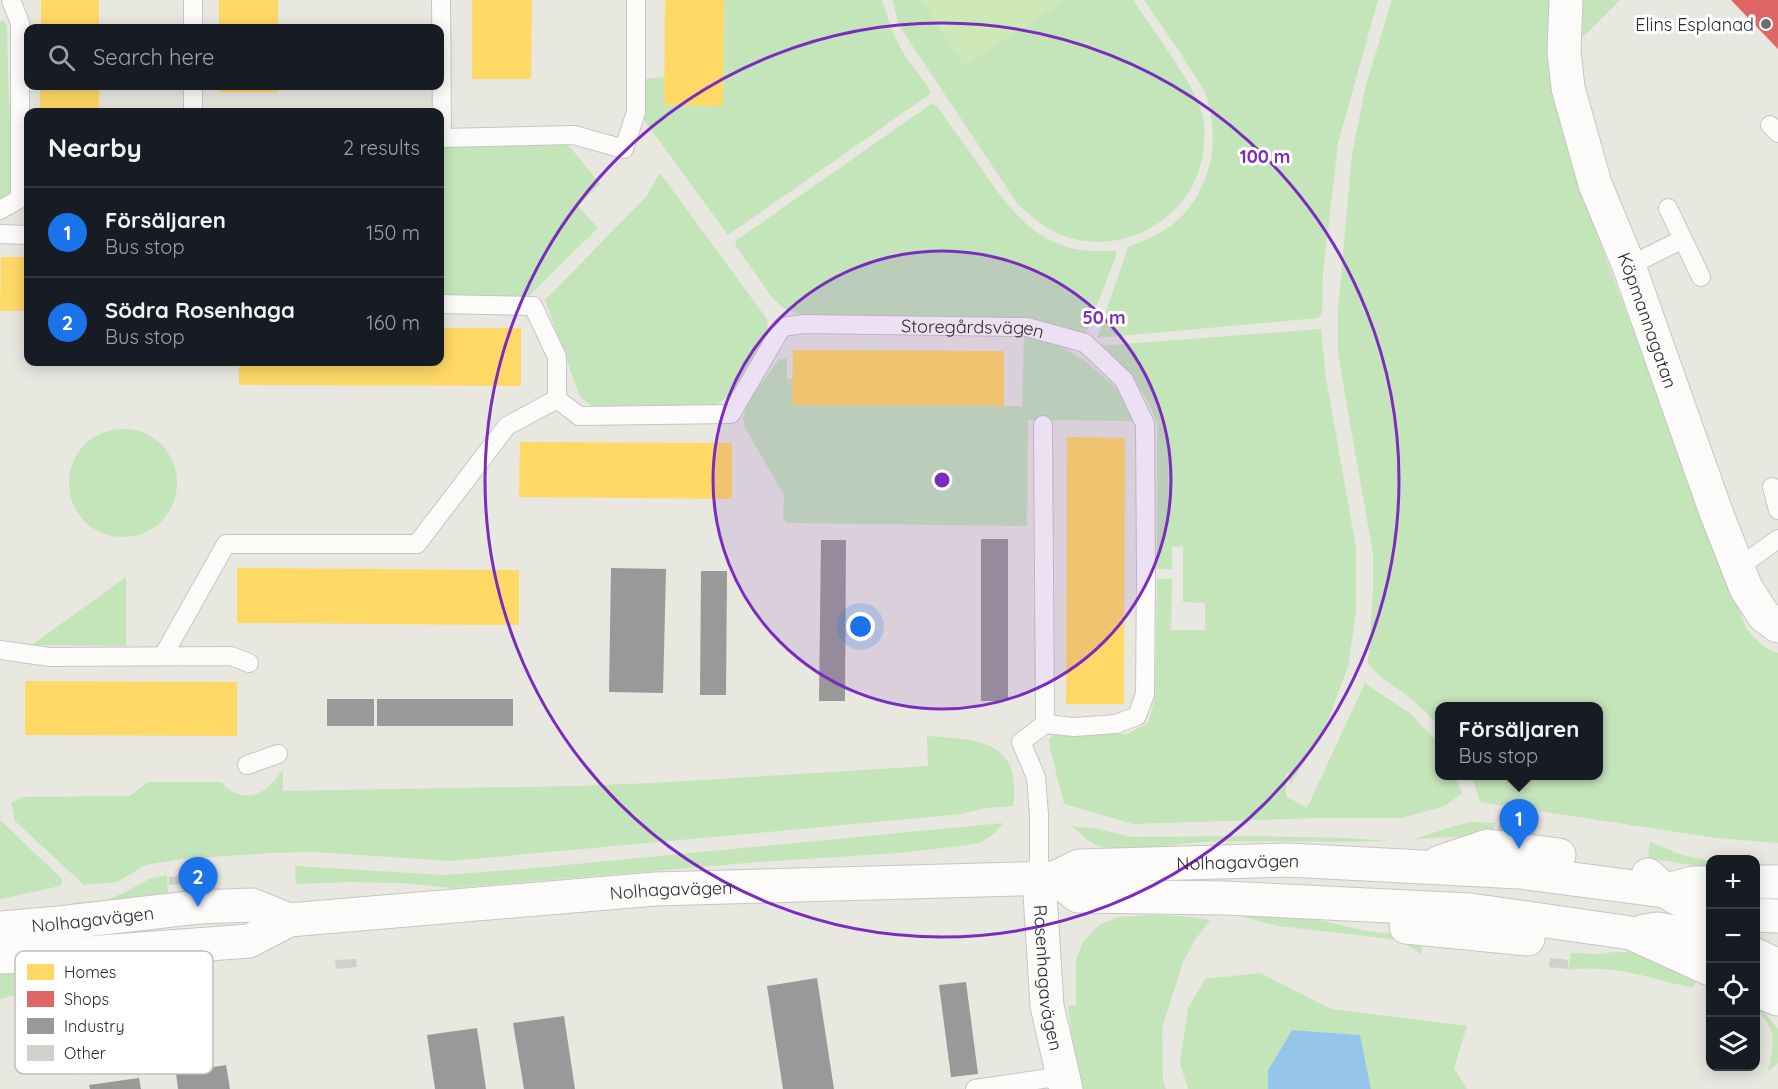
<!DOCTYPE html>
<meta charset="utf-8">
<style>
:root{--surface:#171b24;--page:#20242c;--text:#f1f3f6;--muted:#9ea1a6;--line:#363941;--accent:#1a73e8}
body{margin:0;font-family:Quicksand,sans-serif;background:var(--page);color:var(--text)}
.controls{position:absolute;right:18px;bottom:18px;display:grid;overflow:hidden;border-radius:12px;box-shadow:0 3px 15px #0003}
.controls button{width:54px;height:54px;display:grid;place-items:center;padding:0;border:0;border-bottom:2px solid var(--line);background:var(--surface);color:var(--text);font:30px sans-serif}
.you{position:absolute;left:861px;top:627px;width:21px;height:21px;margin:-15px;border:4px solid #fff;border-radius:50%;background:#1a73e8;box-shadow:0 0 0 9px #1a73e833}
.badge{display:grid;place-items:center;width:39px;height:39px;border-radius:50%;background:var(--accent);color:#fff;font-size:20px;font-weight:700}
.pin{position:absolute;translate:-50% -50px;filter:drop-shadow(0 2px 3px #0008)}
.pin::after{content:'';position:absolute;top:32px;width:21px;height:18px;background:inherit;clip-path:polygon(0 0,100% 0,50% 100%)}
.popup{position:absolute;left:1435px;top:702px;width:168px;height:78px;box-sizing:border-box;display:grid;place-content:center;border-radius:12px;background:var(--surface);filter:drop-shadow(0 2px 4px #0005);font-size:20px;white-space:nowrap;color:var(--muted)}
.popup b{font-size:22px;color:var(--text)}
.popup::after{content:'';position:absolute;left:50%;top:100%;margin-left:-12px;border:12px solid transparent;border-top-color:var(--surface)}
.list{margin:0;padding:0;list-style:none}
h2{display:flex;justify-content:space-between;align-items:center;height:78px;margin:0;padding:0 24px;font-size:26px}
h2 small{font-size:20px;font-weight:400;color:var(--muted)}
.list li{display:grid;grid-template-columns:39px 1fr auto;gap:18px;align-items:center;box-sizing:border-box;height:90px;padding:0 24px;border-top:2px solid var(--line)}
.list b{display:block;font-size:22px;white-space:nowrap}
.list p{margin:0;font-size:20px;white-space:nowrap;color:var(--muted)}
.list em{font-size:20px;font-style:normal;color:var(--muted)}
.icon{flex:none;width:33px;height:33px;fill:none;stroke:currentColor;stroke-width:2;stroke-linecap:round;stroke-linejoin:round}
.map{position:relative;flex:none;width:1778px;height:1089px;overflow:hidden}
.search{position:absolute;background:var(--surface);box-shadow:0 3px 15px #0003;left:24px;top:24px;width:420px;height:66px;display:flex;align-items:center;gap:15px;box-sizing:border-box;padding:0 21px;border-radius:12px;color:var(--muted);font-size:22px}
.panel{position:absolute;background:var(--surface);box-shadow:0 3px 15px #0003;left:24px;top:108px;width:420px;height:258px;border-radius:12px}
.map>svg:first-child{display:block}
.green{fill:#c4e4ba}
.pitch{fill:#cee8b7}
.water{fill:#95c6e9}
.homes{fill:#ffd966}
.shops{fill:#e06666}
.industry{fill:#999}
.building{fill:#d1d0cb}
.lines{fill:none;stroke-linecap:round;stroke-linejoin:round}
.lane-casing{stroke:#c6c6c5;stroke-width:20}
.street-casing{stroke:#c6c6c5;stroke-width:35}
.secondary-casing{stroke:#c6c6c5;stroke-width:35}
.lane{stroke:#fcfbfa;stroke-width:18}
.street{stroke:#fcfbfa;stroke-width:33}
.secondary{stroke:#fcfbfa;stroke-width:33}
.ring{fill:none;stroke:#7b2cbf;stroke-width:3}
.poi-dot{fill:#6d6d6a;stroke:#fff;stroke-width:2}
.labels{text-anchor:middle;dominant-baseline:central;stroke-width:6;stroke-linejoin:round;paint-order:stroke}
.poi-label{font-size:18px;fill:#2b2b2b;stroke:#fff;text-anchor:end}
.street-label{font-size:18px;fill:#2b2b2b;stroke:#fff}
.key{fill:#fff;stroke:#bfbfbf;stroke-width:1.5}
.key-label{font-size:16px;fill:#2b2b2b}
.centre{fill:#7b2cbf;stroke:#fff;stroke-width:3}
.ring-label{font-size:18px;text-anchor:middle;font-weight:bold;fill:#7b2cbf;stroke:#fff;stroke-width:6;stroke-linejoin:round;paint-order:stroke}
</style>
<div class="map">
<svg width="1778" height="1089" viewBox="0 0 1778 1089">
<rect width="100%" height="100%" fill="#e8e7e0"/>
<g class="green">
<polygon points="724,0 882,0 892,31 902,51 930,90 930,94 728,235 644,120 644,82 646,79 664,77 664,105 723,106"/>
<path d="M893,0H921L965,65L1066,0H1133C1146,19 1159,38 1172,57C1185,78 1200,97 1204,122C1205,128 1204,134 1204,140C1203,207 1138,254 1074,239C1051,234 1033,218 1017,203L898,24Z"/>
<path d="M1144,0H1378L1338,143L1323,274L1322,314L1318,318L1097,338L1128,247C1145,240 1163,234 1177,221C1207,193 1219,151 1210,111C1208,105 1208,98 1205,93C1202,86 1197,79 1193,73C1178,48 1160,24 1144,0Z"/>
<path d="M1392,0H1552L1550,66L1561,126L1577,182L1746,628C1755,639 1764,649 1778,653V843L1717,838L1480,802L1472,776H1598V706H1440L1439,727C1428,714 1415,702 1401,691C1389,683 1378,676 1368,664L1373,594V554L1338,354V310L1352,155L1366,85Z"/>
<polygon points="1583,0 1620,0 1582,38"/>
<polygon points="0,21 4,21 7,25 9,106 14,109 13,193 0,202"/>
<path d="M931,104L936,105C950,125 965,145 979,165C1004,201 1025,235 1070,248C1085,252 1100,251 1116,251V256L1085,336L1062,326L1033,319L993,318H812L783,308L771,296L735,245L737,240Z"/>
<polygon points="565,141 600,184 578,206 598,228 529,296 440,296 440,145"/>
<polygon points="660,173 767,319 768,330 764,344 729,396 715,406 592,406 580,397 545,300 646,197"/>
<path d="M1321,329L1326,378L1356,548V613L1348,666L1327,723L1289,787L1290,773L1286,774V796L1307,808L1365,683L1412,715L1439,744L1440,776H1454L1462,793L1445,806L1401,818H1315L1133,824L1064,804L1050,748L1049,739L1055,734H1127L1148,723L1155,698L1157,579H1172L1171,630H1205V603L1183,602V546L1172,547V569H1157V424C1146,388 1125,371 1098,346Z"/>
<polygon points="1024,337 1054,343 1084,360 1119,390 1135,421 1028,420 1027,526 787,523 783,519 784,495 745,428 743,418 748,402 779,359 787,359 787,379 793,379 793,405 1022,406"/>
<circle cx="123" cy="483" r="54"/>
<polygon points="126,577 126,646 32,645"/>
<path d="M927,736C978,740 1022,739 1013,806L985,808L962,814L451,861L315,852L271,853L181,859L145,865L117,882L84,885L15,821L11,803L22,797L130,796L148,782H222C226,788 230,791 238,794C259,801 270,785 283,770V791L574,786L653,783L928,766Z"/>
<polygon points="0,820 62,879 62,884 60,886 0,899"/>
<polygon points="1472,822 1495,823 1493,838 1473,836 1414,839 1454,826"/>
<polygon points="1003,823 995,833 980,843 961,846 898,853 758,862 454,888 401,883 349,882 296,884 295,866 444,875 524,869"/>
<path d="M1072,826L1097,829L1132,837L1252,836L1346,838L1388,841C1326,843 1265,840 1203,842C1172,843 1131,854 1102,847C1089,843 1082,835 1072,826Z"/>
<polygon points="1650,842 1682,855 1710,861 1710,868 1648,858"/>
<polygon points="167,875 168,893 139,896 104,907 67,908 71,903 105,900 124,893 149,879"/>
<polygon points="1219,911 1298,916 1367,931 1423,938 1421,954 1404,943 1391,939 1279,926"/>
<polygon points="1152,915 1182,916 1210,920 1195,940 1183,962 1162,1028 1163,1080 1166,1089 1082,1089 1074,1056 1068,1006 1076,1005 1076,960 1083,942 1099,925 1119,917"/>
<path d="M1615,952H1634L1699,976L1692,988C1651,978 1611,964 1568,970L1571,953L1600,954Z"/>
<polygon points="53,966 57,984 0,999 0,971"/>
<polygon points="1260,973 1331,1009 1467,1026 1454,1068 1467,1089 1371,1089 1360,1035 1292,1030 1268,1069 1268,1089 1188,1089 1180,1063 1188,1008 1205,979"/>
<path d="M1756,1006L1764,1012L1778,1029V1062L1775,1066L1768,1071C1774,1044 1778,1029 1756,1010Z"/>
</g>
<polygon class="pitch" points="921,0 1066,0 964,66"/>
<polygon class="water" points="1292,1030 1360,1035 1371,1089 1268,1089 1268,1070"/>
<g class="homes">
<rect x="41" y="0" width="58" height="28"/>
<rect x="219" y="0" width="59" height="28"/>
<polygon points="472,0 532,0 531,79 472,79"/>
<polygon points="665,0 724,0 723,106 664,105"/>
<rect x="40" y="86" width="59" height="26"/>
<rect x="219" y="86" width="59" height="6"/>
<polygon points="1,257 28,257 28,311 0,311"/>
<polygon points="440,328 521,328 521,386 239,385 239,362 440,362"/>
<polygon points="793,350 1004,351 1004,406 792,405"/>
<polygon points="1067,437 1125,438 1124,704 1066,704"/>
<polygon points="520,442 732,443 732,499 519,497"/>
<polygon points="237,568 519,570 519,625 237,623"/>
<polygon points="25,681 237,682 237,736 25,735"/>
</g>
<polygon class="shops" points="1731,0 1778,0 1778,49"/>
<g class="industry">
<rect x="981" y="539" width="27" height="162"/>
<polygon points="821,540 846,540 845,701 819,701"/>
<polygon points="611,568 666,569 663,693 609,692"/>
<polygon points="701,571 727,571 726,695 700,695"/>
<rect x="327" y="699" width="47" height="27"/>
<rect x="377" y="699" width="136" height="27"/>
<polygon points="817,978 834,1089 783,1089 767,986"/>
<polygon points="966,982 978,1074 951,1077 939,985"/>
<polygon points="564,1016 575,1089 524,1089 513,1023"/>
<polygon points="477,1028 486,1089 435,1089 427,1035"/>
<polygon points="226,1065 230,1089 178,1089 176,1073"/>
<polygon points="139,1078 141,1089 90,1089 89,1085"/>
</g>
<g class="building">
<polygon points="1499,823 1517,826 1515,835 1498,833"/>
<polygon points="190,875 191,883 169,885 169,877"/>
<polygon points="1550,958 1568,960 1568,969 1549,967"/>
<polygon points="356,959 357,967 336,969 335,960"/>
</g>
<g class="lines">
<g class="lane-casing">
<g id="lane">
<polyline points="11,0 20,23 20,199"/>
<polyline points="193,0 193,28"/>
<polyline points="441,0 442,137"/>
<polyline points="193,86 193,112"/>
<polyline points="1770,125 1778,133"/>
<polyline points="440,138 574,135 624,149 636,112 636,0"/>
<polyline points="1668,208 1701,277"/>
<polyline points="0,210 28,194"/>
<polyline points="0,234 28,235"/>
<polyline points="1629,266 1683,239"/>
<path id="s1" d="M440,304L533,306L557,357V399L579,416L731,414L782,327L804,324L1027,327L1085,343L1124,380L1145,424L1146,574L1145,694L1137,716L1116,724L1074,727L1045,724L1021,742L1036,777L1039,815V878"/>
<polyline points="1043,425 1045,724"/>
<polyline points="1772,487 1778,510"/>
<polyline points="1738,568 1778,539"/>
<polyline points="0,650 50,657 231,656 249,663"/>
<polyline points="163,656 226,544 417,544 507,426 557,399"/>
<polyline points="247,765 278,754"/>
<polyline points="975,1089 1063,1076"/>
</g>
</g>
<g class="street-casing">
<g id="street">
<path id="s2" d="M1566,0L1564,52L1568,88L1595,184L1629,266L1716,512L1738,568L1746,588L1764,616L1778,626"/>
<path id="s3" d="M1039,878L1047,1006L1066,1089"/>
<polyline points="1756,882 1778,882"/>
<polyline points="1664,891 1693,883 1710,883"/>
</g>
</g>
<g class="secondary-casing">
<g id="secondary">
<polyline points="1440,862 1487,846 1559,855"/>
<path d="M1648,875C1668,895 1682,904 1710,909"/>
<polyline points="1055,878 1078,896 1225,898 1470,910 1631,933 1710,969"/>
<polyline points="1756,915 1778,916"/>
<polyline points="1406,927 1528,939"/>
<path id="s4" d="M0,928L59,923L198,907L252,905L289,920"/>
<polyline points="1644,931 1657,929 1710,938"/>
<polyline points="1756,955 1778,966"/>
<path id="s5" d="M0,957L61,955L249,941L289,920L655,889L1055,878L1079,866L1288,860L1519,872L1664,891"/>
<polyline points="1756,990 1778,999"/>
</g>
</g>
<use href="#lane" class="lane"/>
<use href="#street" class="street"/>
<use href="#secondary" class="secondary"/>
</g>
<circle cx="942" cy="480" r="229" fill="#7b2cbf" fill-opacity=".12"/>
<g class="ring">
<circle cx="942" cy="480" r="229"/>
<circle cx="942" cy="480" r="457"/>
</g>
<circle class="poi-dot" cx="1766" cy="24" r="6"/>
<g class="labels">
<g class="poi-label">
<text x="1754" y="24">Elins Esplanad</text>
</g>
<g class="street-label">
<text stroke="none"><textPath href="#s2" startOffset="334">Köpmannagatan</textPath></text>
<text stroke="none"><textPath href="#s1" startOffset="663">Storegårdsvägen</textPath></text>
<text stroke="none"><textPath href="#s5" startOffset="1248">Nolhagavägen</textPath></text>
<text stroke="none"><textPath href="#s5" startOffset="678">Nolhagavägen</textPath></text>
<text stroke="none"><textPath href="#s4" startOffset="93">Nolhagavägen</textPath></text>
<text stroke="none"><textPath href="#s3" startOffset="100">Rosenhagavägen</textPath></text>
</g>
</g>
<rect x="15" y="951" width="198" height="123" rx="9" class="key"/>
<rect x="27" y="964" width="27" height="16" fill="#ffd966"/>
<rect x="27" y="991" width="27" height="16" fill="#e06666"/>
<rect x="27" y="1018" width="27" height="16" fill="#999"/>
<rect x="27" y="1045" width="27" height="16" fill="#d1d0cb"/>
<g class="key-label">
<text x="64" y="978">Homes</text>
<text x="64" y="1005">Shops</text>
<text x="64" y="1032">Industry</text>
<text x="64" y="1059">Other</text>
</g>
<circle cx="942" cy="480" r="9" class="centre"/>
<g class="ring-label">
<text x="1265" y="163">100 m</text>
<text x="1104" y="324">50 m</text>
</g>
</svg>
<div class="controls">
<button>+</button>
<button>−</button>
<button><svg class="icon" aria-label="locate" viewBox="0 0 24 24"><circle cx="12" cy="12" r="6"/><path d="M12 2v4M12 18v4M2 12h4M18 12h4"/></svg></button>
<button><svg class="icon" aria-label="layers" viewBox="0 0 24 24"><path d="M12 4l9 5-9 5-9-5zM3 14l9 5 9-5"/></svg></button>
</div>
<div class="you"></div>
<div class="pin badge" style="left:1519px;top:849px">1</div>
<div class="popup"><b>Försäljaren</b>Bus stop</div>
<div class="pin badge" style="left:198px;top:907px">2</div>
<div class="search"><svg class="icon" aria-label="search" viewBox="0 0 24 24"><circle cx="10" cy="10" r="6"/><path d="M15 15l6 6"/></svg>Search here</div>
<section class="panel">
<h2>Nearby<small>2 results</small></h2>
<ul class="list">
<li><span class="badge">1</span><div><b>Försäljaren</b><p>Bus stop</p></div><em>150 m</em></li>
<li><span class="badge">2</span><div><b>Södra Rosenhaga</b><p>Bus stop</p></div><em>160 m</em></li>
</ul>
</section>
</div>
